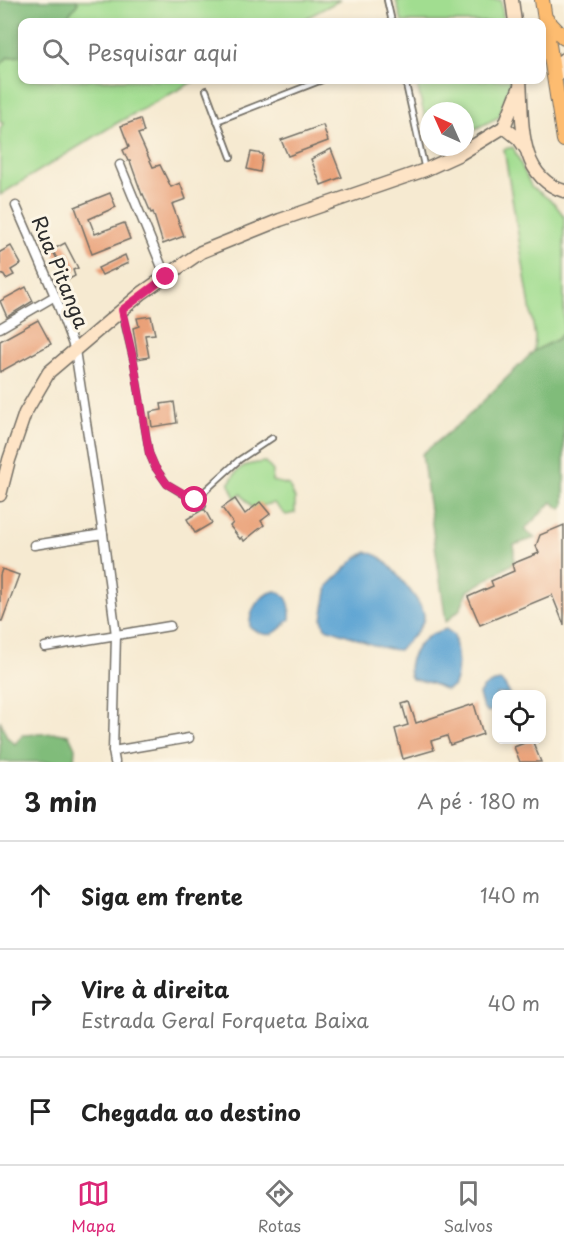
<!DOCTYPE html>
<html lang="pt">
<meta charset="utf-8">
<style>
:root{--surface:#fff;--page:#f6f6f6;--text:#222;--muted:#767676;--line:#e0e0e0;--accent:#db2777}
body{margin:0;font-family:"Playpen Sans",sans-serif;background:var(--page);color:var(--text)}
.controls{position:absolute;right:18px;bottom:18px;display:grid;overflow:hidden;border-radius:12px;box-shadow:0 3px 9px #0003}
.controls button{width:54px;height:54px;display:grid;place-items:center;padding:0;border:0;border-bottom:2px solid var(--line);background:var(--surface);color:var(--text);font:30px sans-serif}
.compass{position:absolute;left:420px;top:102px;width:54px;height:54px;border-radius:50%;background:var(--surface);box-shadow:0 3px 9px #0003;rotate:315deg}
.stop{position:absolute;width:18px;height:18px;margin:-14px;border:4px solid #db2777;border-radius:50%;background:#fff}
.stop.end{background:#db2777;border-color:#fff;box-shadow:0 2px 6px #0008}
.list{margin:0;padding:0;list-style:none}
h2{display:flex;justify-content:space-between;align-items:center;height:78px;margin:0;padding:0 24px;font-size:26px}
h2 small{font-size:20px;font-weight:400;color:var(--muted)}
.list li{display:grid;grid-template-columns:39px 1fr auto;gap:18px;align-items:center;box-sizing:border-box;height:108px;padding:0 24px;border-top:2px solid var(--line)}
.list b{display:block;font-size:22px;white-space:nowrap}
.list p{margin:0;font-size:20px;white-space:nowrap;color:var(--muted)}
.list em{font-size:20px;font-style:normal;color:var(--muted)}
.icon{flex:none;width:33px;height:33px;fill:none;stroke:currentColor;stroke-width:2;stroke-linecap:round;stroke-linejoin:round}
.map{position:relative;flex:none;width:564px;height:762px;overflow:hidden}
.search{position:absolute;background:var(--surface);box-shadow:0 3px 9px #0003;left:18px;right:18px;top:18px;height:66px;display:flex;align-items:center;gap:15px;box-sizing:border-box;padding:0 21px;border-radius:12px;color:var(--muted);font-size:22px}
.sheet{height:402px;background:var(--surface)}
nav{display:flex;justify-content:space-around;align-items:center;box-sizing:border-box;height:84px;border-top:2px solid var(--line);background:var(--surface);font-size:16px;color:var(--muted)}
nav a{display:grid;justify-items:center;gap:3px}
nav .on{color:var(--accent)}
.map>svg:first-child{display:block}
.green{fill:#a1dd90;stroke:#66845e;stroke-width:1.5}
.forest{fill:#80bc7a;stroke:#567452;stroke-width:1.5}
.water{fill:#5da4d3;stroke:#44687f;stroke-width:1.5}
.building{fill:#e99c72}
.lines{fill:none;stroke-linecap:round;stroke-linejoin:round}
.lane-casing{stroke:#726e65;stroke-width:8}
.street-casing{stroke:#726e65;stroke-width:11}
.secondary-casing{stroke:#726e65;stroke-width:15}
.primary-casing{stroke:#726e65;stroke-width:16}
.lane{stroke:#fff;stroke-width:4.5}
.street{stroke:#fff;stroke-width:8}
.secondary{stroke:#fee4c6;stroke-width:12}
.primary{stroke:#fdbc70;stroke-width:14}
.route{stroke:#db2777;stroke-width:8}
.labels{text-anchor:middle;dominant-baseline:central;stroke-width:6;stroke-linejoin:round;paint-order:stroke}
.street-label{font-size:20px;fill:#2b2b2b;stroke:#fcf5e5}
</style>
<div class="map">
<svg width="564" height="762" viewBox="0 0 564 762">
<rect width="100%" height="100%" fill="#fcf5e5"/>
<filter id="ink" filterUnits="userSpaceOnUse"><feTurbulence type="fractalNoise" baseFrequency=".0167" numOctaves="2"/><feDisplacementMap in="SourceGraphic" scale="12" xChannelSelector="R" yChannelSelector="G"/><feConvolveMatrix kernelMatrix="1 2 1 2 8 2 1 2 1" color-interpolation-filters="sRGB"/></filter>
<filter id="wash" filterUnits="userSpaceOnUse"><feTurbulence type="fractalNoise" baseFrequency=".008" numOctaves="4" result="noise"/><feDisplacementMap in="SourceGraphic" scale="24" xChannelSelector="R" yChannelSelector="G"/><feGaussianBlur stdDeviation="1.35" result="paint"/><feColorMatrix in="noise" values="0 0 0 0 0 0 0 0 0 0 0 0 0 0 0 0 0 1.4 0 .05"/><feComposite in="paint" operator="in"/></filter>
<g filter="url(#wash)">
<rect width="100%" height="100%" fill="#f6ead1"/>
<g class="green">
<polygon points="76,0 340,0 299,22 63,22 78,3"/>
<polygon points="396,0 501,0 504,22 402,22"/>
<polygon points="22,56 22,80 196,80 117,123 0,195 0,130 3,123 0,122 0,65 8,57"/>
<polygon points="416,80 510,80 510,84 499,117 465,134 465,111 429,111 429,135"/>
<polygon points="513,147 531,186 554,203 564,216 564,330 558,339 534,351 535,337 504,149"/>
<path d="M265,462L273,471L272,481L289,485L295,499V513L286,515L274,503L252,508L241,494L235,498L229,484C238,465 246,464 265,462Z"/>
</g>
<g class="forest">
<polygon points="2,0 76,0 78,3 63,22 22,22 22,56 8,57 0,65 0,1"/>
<polygon points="564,330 564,505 561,509 552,502 524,530 535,538 514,545 514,561 512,564 468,591 460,609 446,622 422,454 465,419 534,351 558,339"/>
<polygon points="0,720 7,737 15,744 23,735 57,733 69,735 75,748 74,762 0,762"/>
</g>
<g class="water">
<path d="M367,552C371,553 377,555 380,557C389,564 426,606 424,617C423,629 407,641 399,650C374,649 350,634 325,628L322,619L328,586L356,558Z"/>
<path d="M275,591C289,594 291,606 290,619C276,634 269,641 250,627C249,610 259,595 275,591Z"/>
<path d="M446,629L454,635C457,652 461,671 453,687L446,690L431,683L412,679C403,664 418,642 432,634C436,632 441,631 446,629Z"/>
<path d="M500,681L504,684L510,694H496V709L488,712L483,708L479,694C483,686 491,682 500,681Z"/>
</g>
<g id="blocks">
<g class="building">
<polygon points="140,119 144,132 138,134 153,167 160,165 171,187 180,183 186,199 172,204 184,236 163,244 153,212 151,213 143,194 142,195 130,161 128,161 123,150 129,147 121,126"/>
<polygon points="323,125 328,141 288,156 281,140"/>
<polygon points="331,149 342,177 321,185 311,159"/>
<polygon points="251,152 263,154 260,172 247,169"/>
<polygon points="110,193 116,207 89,219 95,234 124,223 130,239 92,254 75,207"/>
<polygon points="65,243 78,268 73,270 75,276 66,281 61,270 63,269 52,250"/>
<polygon points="11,246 21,264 11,270 14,275 6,279 3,274 0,276 0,252"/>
<polygon points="125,255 128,263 102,275 98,268"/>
<polygon points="26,287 33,301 7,317 0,301"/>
<polygon points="151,316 155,334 145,335 149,357 138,359 133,328 139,326 137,318"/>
<polygon points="38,320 51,344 0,372 0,341"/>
<polygon points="174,402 177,423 152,427 150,412 162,410 161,404"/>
<polygon points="235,499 245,514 260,502 270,514 261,521 264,525 244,541 242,537 240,539 230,526 233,523 222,508"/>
<polygon points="202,510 205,510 212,523 195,533 187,519"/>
<polygon points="564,525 564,625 552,595 480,625 468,597 493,586 491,581 514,571 512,564 539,553 536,546 540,535"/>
<polygon points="2,569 19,575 2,621 0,621 0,575"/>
<polygon points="409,702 416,723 474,704 483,734 450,745 447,736 431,741 434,750 403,759 395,729 408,725 402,704"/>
<polygon points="532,740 541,762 520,762 514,747"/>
</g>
</g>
</g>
<g filter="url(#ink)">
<use href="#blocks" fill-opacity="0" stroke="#726e65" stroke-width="1.5"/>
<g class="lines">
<g class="lane-casing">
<g id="lane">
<polyline points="387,0 392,22"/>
<polyline points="405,80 425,170"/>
<polyline points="206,90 231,157"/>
<polyline points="217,121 322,80"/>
<polyline points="122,313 134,363 149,453 155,467 167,484 203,506"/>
<polyline points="195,500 239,460 272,438"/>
</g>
</g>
<g class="street-casing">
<g id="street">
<polyline points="120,165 166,277"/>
<polyline points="16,206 55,296 75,350 103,534 116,635 113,751 115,762"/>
<polyline points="0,328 55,296"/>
<polyline points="34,545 103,534"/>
<polyline points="45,647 170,626"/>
<polyline points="113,751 189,738"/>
</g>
</g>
<g class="secondary-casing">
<g id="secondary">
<polyline points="512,0 515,22"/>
<polyline points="564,59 555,66 554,72 557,74 564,73"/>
<path d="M520,80C523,120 517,176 564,191"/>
<polyline points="504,127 519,89"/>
<polyline points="504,127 519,139 526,149"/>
<polyline points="0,495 9,460 25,413 49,372 142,293 201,252 280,220 425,170 460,154 504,127"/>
</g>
</g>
<g class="primary-casing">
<g id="primary">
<polyline points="542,0 564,140"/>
<polyline points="545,18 564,38"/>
</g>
</g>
<use href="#lane" class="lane"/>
<use href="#street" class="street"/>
<use href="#secondary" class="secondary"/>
<use href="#primary" class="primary"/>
</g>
</g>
<g class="lines" filter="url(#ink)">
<polyline class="route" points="166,277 122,310 134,363 149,453 155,467 167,484 195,500"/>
</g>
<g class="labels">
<g class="street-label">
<text transform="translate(61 272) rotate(68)">Rua Pitanga</text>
</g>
</g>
</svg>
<div class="controls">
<button><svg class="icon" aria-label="locate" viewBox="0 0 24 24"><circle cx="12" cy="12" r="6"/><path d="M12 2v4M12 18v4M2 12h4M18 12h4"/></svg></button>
</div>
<svg class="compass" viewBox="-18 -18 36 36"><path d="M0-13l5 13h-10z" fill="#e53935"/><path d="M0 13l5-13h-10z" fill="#767676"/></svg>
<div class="stop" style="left:195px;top:500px"></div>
<div class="stop end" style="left:166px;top:277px"></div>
<div class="search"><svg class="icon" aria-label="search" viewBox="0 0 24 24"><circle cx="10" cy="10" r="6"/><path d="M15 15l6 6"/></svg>Pesquisar aqui</div>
</div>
<section class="sheet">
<h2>3 min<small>A pé · 180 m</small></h2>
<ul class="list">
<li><svg class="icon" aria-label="ahead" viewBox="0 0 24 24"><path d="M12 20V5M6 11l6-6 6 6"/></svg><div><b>Siga em frente</b></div><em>140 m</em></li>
<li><svg class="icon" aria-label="right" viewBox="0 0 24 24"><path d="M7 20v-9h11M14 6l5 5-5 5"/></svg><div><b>Vire à direita</b><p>Estrada Geral Forqueta Baixa</p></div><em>40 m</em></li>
<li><svg class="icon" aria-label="arrive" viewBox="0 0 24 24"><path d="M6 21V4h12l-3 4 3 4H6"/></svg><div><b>Chegada ao destino</b></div></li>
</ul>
</section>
<nav>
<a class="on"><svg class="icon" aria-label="map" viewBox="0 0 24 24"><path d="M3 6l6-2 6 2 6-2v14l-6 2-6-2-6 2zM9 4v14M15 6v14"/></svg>Mapa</a>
<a><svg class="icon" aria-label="directions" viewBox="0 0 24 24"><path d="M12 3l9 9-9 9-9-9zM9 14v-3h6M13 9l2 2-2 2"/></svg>Rotas</a>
<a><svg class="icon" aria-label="saved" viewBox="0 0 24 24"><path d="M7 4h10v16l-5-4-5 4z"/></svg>Salvos</a>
</nav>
